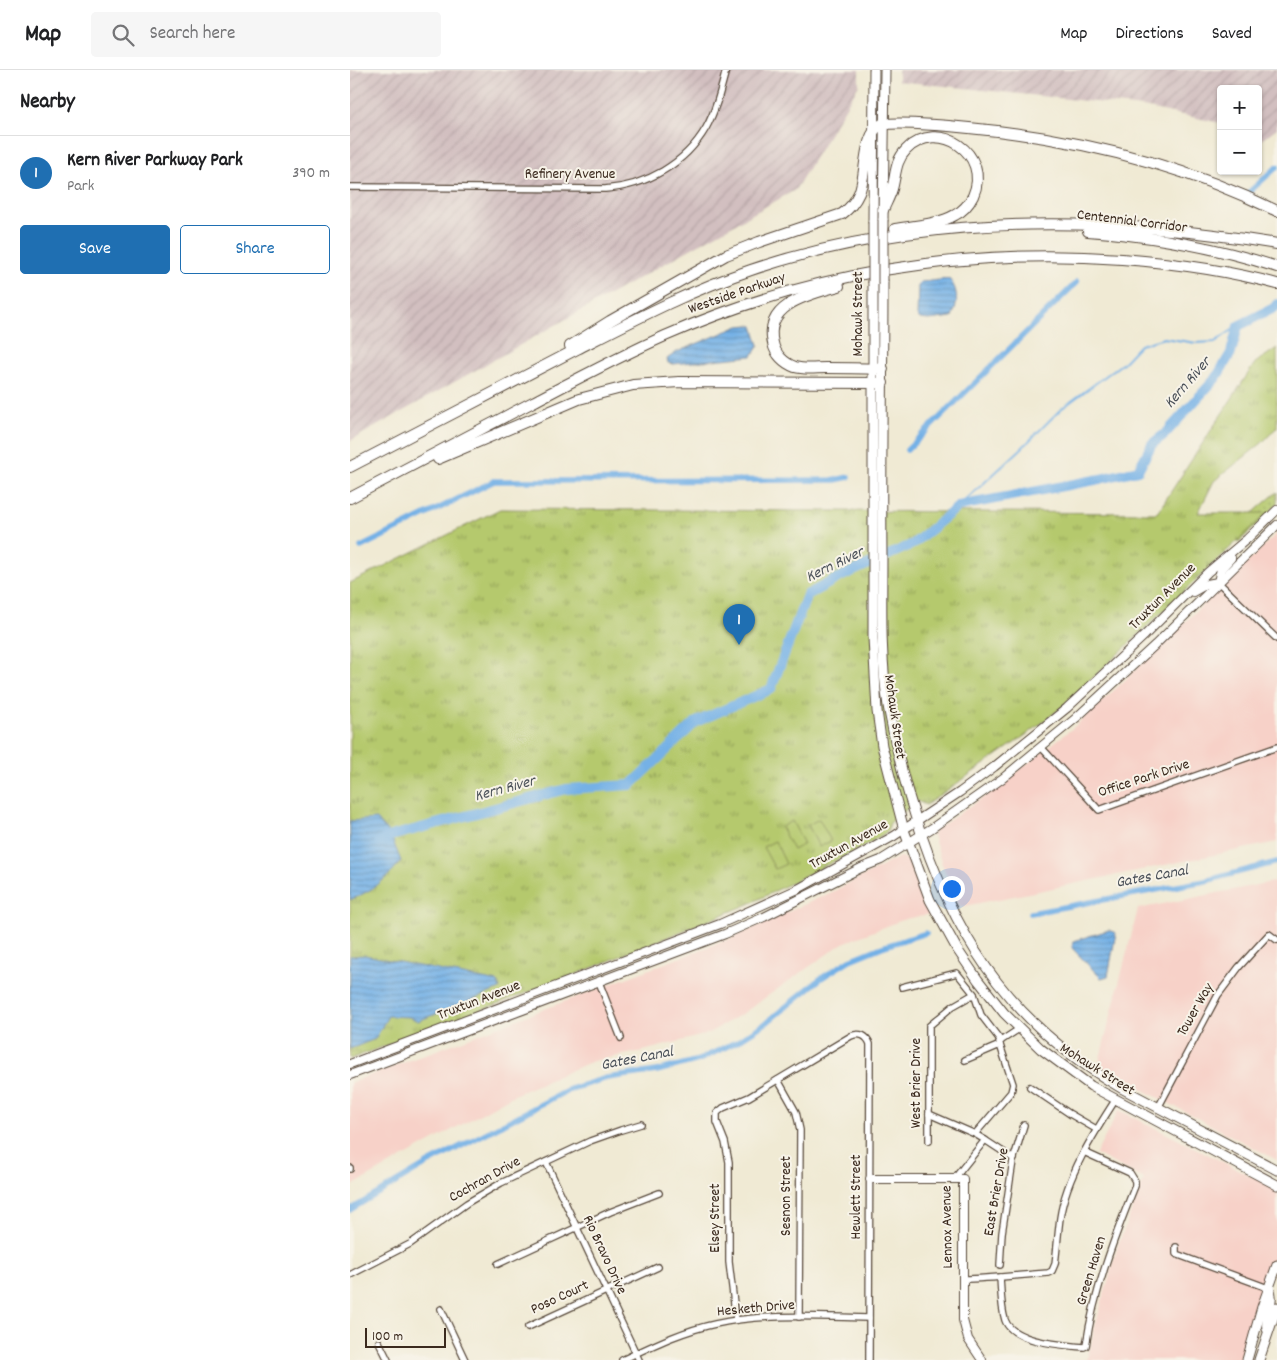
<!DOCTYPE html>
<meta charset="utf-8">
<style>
:root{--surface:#fff;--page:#f6f6f6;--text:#202124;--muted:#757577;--line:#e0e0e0;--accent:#1f6fb2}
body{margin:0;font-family:Dekko,sans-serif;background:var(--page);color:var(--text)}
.controls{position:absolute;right:15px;top:15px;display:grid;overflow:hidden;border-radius:5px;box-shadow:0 1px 4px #0004}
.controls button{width:45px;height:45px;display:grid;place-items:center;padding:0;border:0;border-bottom:1px solid var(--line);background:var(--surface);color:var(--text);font:25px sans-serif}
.scale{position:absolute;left:15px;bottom:12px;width:81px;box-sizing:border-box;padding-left:5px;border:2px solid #3b2a1e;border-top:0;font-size:14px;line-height:18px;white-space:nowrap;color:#3b2a1e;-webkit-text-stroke:4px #f7f3e8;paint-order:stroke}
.you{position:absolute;left:601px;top:818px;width:18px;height:18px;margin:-12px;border:4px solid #fff;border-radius:50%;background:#1a73e8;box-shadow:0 0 0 8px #1a73e833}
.badge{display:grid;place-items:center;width:32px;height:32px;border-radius:50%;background:var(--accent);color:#fff;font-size:16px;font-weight:700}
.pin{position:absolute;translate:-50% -41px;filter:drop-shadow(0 1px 2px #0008)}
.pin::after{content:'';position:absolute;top:26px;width:18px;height:15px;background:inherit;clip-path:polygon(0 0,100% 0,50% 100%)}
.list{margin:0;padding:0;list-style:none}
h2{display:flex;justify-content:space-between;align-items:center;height:65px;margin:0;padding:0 20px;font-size:21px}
h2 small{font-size:16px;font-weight:400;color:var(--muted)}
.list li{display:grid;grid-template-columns:32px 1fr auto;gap:15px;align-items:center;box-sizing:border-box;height:75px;padding:0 20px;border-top:1px solid var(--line)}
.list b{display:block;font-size:19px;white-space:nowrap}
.list p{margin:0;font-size:16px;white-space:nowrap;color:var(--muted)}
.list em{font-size:16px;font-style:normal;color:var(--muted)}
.actions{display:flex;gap:10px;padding:15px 20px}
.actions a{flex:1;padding:11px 0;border:1px solid var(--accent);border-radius:5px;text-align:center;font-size:18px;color:var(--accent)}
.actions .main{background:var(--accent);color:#fff}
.icon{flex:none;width:28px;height:28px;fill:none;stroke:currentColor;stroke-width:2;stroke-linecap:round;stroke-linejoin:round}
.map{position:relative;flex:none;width:927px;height:1290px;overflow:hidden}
header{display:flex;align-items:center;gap:30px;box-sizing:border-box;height:70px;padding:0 25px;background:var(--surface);border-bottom:1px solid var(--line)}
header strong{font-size:24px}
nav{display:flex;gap:28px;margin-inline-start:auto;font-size:18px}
.search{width:350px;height:45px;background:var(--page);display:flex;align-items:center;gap:12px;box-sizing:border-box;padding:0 18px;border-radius:5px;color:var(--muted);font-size:19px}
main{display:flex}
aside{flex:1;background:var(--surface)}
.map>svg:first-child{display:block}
.built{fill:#f7d1c8}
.industrial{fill:url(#industrial-furrows)}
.grass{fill:url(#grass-dots);stroke:#787a46}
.park{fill:url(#park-tufts);stroke:#787a46}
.pitch{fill:#b5c96d;stroke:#787a46}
.water{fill:url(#water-rules);stroke:#586e82}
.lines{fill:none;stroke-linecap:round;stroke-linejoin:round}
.stream{stroke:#74b1e6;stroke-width:2}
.canal{stroke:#74b1e6;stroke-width:5.5}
.river{stroke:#74b1e6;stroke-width:10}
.street-casing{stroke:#564739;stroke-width:8}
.secondary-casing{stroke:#564739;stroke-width:10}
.primary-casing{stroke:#564739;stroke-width:11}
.highway-casing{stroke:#564739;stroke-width:12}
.street{stroke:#fff;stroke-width:5.5}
.secondary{stroke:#fff;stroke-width:8}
.primary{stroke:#fff;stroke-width:9}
.highway{stroke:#fff;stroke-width:10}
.primary-bridge-casing{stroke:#564739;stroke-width:11;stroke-linecap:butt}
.primary-bridge{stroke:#fff;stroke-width:9}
.labels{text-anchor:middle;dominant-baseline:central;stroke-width:4;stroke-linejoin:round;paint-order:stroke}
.street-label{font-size:15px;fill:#3b2a1e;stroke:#f7f3e8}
.water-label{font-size:16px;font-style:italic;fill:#4c525a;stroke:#f7f3e8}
</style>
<header>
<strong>Map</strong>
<div class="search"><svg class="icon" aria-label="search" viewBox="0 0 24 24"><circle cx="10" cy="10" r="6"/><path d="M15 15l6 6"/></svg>Search here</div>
<nav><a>Map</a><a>Directions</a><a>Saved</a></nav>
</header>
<main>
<aside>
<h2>Nearby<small></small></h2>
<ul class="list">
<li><span class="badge">1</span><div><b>Kern River Parkway Park</b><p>Park</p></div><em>390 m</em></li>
</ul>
<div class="actions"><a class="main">Save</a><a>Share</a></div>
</aside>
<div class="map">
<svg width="927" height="1290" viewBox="0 0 927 1290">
<defs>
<pattern id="industrial-furrows" width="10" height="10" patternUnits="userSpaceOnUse" patternTransform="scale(1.25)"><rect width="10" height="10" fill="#d2bfc0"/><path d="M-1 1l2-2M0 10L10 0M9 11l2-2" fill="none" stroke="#b5a4a5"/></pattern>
<pattern id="grass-dots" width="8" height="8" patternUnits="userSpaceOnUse" patternTransform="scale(1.25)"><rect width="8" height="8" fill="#b5c96d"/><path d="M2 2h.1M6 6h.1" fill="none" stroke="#94a359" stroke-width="1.8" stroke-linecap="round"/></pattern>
<pattern id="park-tufts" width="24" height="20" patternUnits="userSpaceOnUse" patternTransform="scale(1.25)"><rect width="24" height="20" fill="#b5c96d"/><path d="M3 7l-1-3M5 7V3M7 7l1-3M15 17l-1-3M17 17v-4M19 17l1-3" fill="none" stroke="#94a359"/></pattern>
<pattern id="water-rules" width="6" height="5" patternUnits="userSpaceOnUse" patternTransform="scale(1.25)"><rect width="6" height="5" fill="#74b1e6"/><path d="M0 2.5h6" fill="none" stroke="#6090ba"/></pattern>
</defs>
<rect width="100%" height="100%" fill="#f7f3e8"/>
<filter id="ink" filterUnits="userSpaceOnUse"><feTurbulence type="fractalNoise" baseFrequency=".02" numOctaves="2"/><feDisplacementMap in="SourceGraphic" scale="10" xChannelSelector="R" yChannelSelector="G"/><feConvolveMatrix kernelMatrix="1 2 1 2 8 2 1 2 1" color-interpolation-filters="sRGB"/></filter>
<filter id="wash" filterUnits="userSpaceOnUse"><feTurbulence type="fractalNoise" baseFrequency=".0096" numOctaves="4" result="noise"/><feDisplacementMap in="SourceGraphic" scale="20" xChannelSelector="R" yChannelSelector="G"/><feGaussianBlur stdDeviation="1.12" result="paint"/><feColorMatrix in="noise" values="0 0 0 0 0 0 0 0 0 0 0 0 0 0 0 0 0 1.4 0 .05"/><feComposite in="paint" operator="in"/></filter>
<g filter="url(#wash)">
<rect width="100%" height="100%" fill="#f0ead4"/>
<g class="built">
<polygon points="927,463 927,772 610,837 592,794 583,765 585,760 640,723 724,657 773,612"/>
<polygon points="550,787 557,789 580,844 555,849 493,873 392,944 357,964 293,981 243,991 166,1024 0,1117 0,1013 379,869 484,821"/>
<polygon points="927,811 927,1090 748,996 788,839"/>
<polygon points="769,1040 927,1119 927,1178 904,1239 890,1290 737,1290 744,1260 768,1175 794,1109 746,1084"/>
</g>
<g class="industrial">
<polygon points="0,0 509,0 509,15 445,120 0,371"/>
<polygon points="548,0 927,0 927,58 908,72 908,19 871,19 871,53 793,37 548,11"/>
</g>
<polygon class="grass" points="927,422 927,433 918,444 889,472 878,460 898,447"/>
<polygon class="park" points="927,278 927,357 912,373 864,411 848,443 917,443 712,637 683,660 576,735 567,731 540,753 537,762 513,777 399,834 219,907 0,989 0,513 150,439 807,443 905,293"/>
<g class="pitch">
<polygon points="469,749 481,771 469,777 458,755"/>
<polygon points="442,751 454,774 443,780 431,757"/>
<polygon points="425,771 436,794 425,799 413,777"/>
</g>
<g class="water">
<path d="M599,209C609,220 608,234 602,247L579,250L570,249L567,246L568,215L571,212Z"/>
<polygon points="399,255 403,256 409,275 402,286 323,294 318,293 317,289 327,282 389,256"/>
<path d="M26,749L41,766L51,791C35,811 23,820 0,830V751Z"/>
<polygon points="759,860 766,863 758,906 751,908 722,878 723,871"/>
<polygon points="15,885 148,912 150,919 68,951 59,947 38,946 25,969 0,979 0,886"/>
</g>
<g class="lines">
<g class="stream">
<polyline points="924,238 927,236"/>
<polyline points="609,436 671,379 711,339 773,293 790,275 814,268 846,273 865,272 888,256"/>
</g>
<g class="canal">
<polyline points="898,123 927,97"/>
<polyline points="557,380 727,212"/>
<polyline points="11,477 144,411 485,410 499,407"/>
<polyline points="681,843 855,811 927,792"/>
<polyline points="0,1140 77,1094 220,1019 257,1008 307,1001 349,990 386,972 416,953 470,909 500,890 532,877 576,863"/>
</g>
<polyline class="river" points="29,772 41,766 216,719 281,715 346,652 421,619 457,525 488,508 563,474 609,436 750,409 788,400 802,374 815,364 866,308 881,283 888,256 924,238 927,234"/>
</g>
</g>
<g filter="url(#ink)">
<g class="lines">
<g class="street-casing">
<g id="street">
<path d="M0,117L255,119C296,116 335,94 356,58C366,40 371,19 376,0"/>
<polyline points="868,512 927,569"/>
<polyline points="691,677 749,740 927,677"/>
<polyline points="249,912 271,968"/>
<polyline points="552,917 607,903 624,924 631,945 651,971"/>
<polyline points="615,990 650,975"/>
<polyline points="428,1010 446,1042 450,1060 449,1247"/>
<polyline points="680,1017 720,1044 746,1059"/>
<polyline points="808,1038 868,925 889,897 919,864 927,870"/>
<polyline points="579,1044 625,1064 635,1070"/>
<polyline points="625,1064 661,1022 663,1014 649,972 669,959"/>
<polyline points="579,1071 579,956 603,936 624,924"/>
<polyline points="196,1092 289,1290"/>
<polyline points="0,1098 0,1099"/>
<polyline points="604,1109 635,1070 664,1089"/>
<polyline points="826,1177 826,1184 918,1218"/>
<polyline points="148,1194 260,1142 309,1123"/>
<polyline points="650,1195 652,1163 663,1091 674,1055"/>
<polyline points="0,1205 60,1174 117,1133 151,1113 240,1071 271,1060 291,1054"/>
<path d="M650,1207C651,1221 651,1237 655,1250C663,1273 714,1275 734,1277L736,1276C744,1221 764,1168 785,1116V1111L780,1103L734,1082"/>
<path d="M613,1209C641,1209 669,1205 698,1203L702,1201L705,1194C707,1179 708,1163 710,1148C716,1107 744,1063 766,1029"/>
<polyline points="91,1239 115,1290"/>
<path d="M386,1250L379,1192V1092L375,1072L367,1052V1043L373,1038L399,1027L501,966C510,962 517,966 520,974L519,1290"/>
<polyline points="178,1257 308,1197"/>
<polyline points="29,1272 38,1290"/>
<path d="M272,1290C302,1276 332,1261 365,1254C415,1243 468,1247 519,1248"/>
</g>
</g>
<g class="secondary-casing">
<g id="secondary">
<polyline points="868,512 871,499 881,488"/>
<polyline points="843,522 857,514 868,512"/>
<polyline points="0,994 370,854 448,819 544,766 610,722 644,697 717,638 795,565 858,502 897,469 927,440"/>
<polyline points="0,1005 375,864 414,847 511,798 531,790 582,758 653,708 726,648 805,575 927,455"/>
<polyline points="520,1109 613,1109 613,1250 618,1269 632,1290"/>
</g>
</g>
<g class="primary-casing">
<g id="primary">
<polyline points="533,150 535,0"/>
<polyline points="523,152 524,0"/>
<path d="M533,211C533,302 531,393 532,484C532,535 530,586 538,636C546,680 557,724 572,766C611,880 667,958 773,1019L927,1100"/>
<polyline points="523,213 523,568 527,641 532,676 554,760 580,830 607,879 628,910 654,943 691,979 741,1016 927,1115"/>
<path d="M917,1259C914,1245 926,1231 919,1218"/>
<polyline points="897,1290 912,1237 927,1195"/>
<polyline points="909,1290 927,1237"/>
</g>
</g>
<g class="highway-casing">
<g id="highway">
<path d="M533,140C536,133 540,126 542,119C546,105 545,91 556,80C588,47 642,84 623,126C619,134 613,141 605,145C590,154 563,156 545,159"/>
<path d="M738,161C802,166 866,177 927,197"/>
<path d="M489,216C461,224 413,234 423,273C425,284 434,293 445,297C455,300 466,298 476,298C495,298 514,298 533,299"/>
<path d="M220,276L260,251L376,185L409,172L492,144C499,139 505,132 509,123C517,105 512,64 532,54C560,52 591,55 619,58C726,68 831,94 927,141"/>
<polyline points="88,389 229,329 283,315 329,312 533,313"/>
<path d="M0,397C76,358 151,318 227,279C284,250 341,220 401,200C571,143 753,145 927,174"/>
<path d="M0,428C61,396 122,364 183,332C227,309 270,286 315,266C458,203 616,177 772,189C824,193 876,200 927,214"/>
</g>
</g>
<use href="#street" class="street"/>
<use href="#secondary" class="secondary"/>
<use href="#primary" class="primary"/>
<use href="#highway" class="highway"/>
<g class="primary-bridge-casing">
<g id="primary-bridge">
<polyline points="533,211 533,150"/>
<polyline points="523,213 523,152"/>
</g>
</g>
<use href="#primary-bridge" class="primary-bridge"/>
</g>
</g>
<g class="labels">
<g class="street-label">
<text x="220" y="105">Refinery Avenue</text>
<text transform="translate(782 152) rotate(7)">Centennial Corridor</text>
<text transform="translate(387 224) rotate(-19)">Westside Parkway</text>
<text transform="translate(509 244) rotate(-90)">Mohawk Street</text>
<text transform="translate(813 527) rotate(-45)">Truxtun Avenue</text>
<text transform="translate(544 647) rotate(82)">Mohawk Street</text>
<text transform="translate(794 709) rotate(-18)">Office Park Drive</text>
<text transform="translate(499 775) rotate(-29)">Truxtun Avenue</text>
<text transform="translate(129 931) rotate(-21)">Truxtun Avenue</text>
<text transform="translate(846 940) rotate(-60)">Tower Way</text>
<text transform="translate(747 1000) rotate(32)">Mohawk Street</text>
<text transform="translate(567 1013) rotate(-90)">West Brier Drive</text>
<text transform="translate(135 1110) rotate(-29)">Cochran Drive</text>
<text transform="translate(647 1122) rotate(-80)">East Brier Drive</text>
<text transform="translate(437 1126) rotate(-90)">Sesnon Street</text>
<text transform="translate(507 1127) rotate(-90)">Hewlett Street</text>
<text transform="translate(366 1148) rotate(-90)">Elsey Street</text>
<text transform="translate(598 1157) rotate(-91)">Lennox Avenue</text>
<text transform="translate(254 1185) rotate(65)">Rio Bravo Drive</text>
<text transform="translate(742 1201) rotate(-73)">Green Haven</text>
<text transform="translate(210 1228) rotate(-25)">Poso Court</text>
<text transform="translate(406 1239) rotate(-5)">Hesketh Drive</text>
</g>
<g class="water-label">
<text transform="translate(838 313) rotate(-49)">Kern River</text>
<text transform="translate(485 495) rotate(-26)">Kern River</text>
<text transform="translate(155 719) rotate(-15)">Kern River</text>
<text transform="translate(802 807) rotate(-10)">Gates Canal</text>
<text transform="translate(287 989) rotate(-11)">Gates Canal</text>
</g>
</g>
</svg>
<div class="controls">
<button>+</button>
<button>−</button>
</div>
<div class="scale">100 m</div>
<div class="you"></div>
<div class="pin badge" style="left:389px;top:575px">1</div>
</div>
</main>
